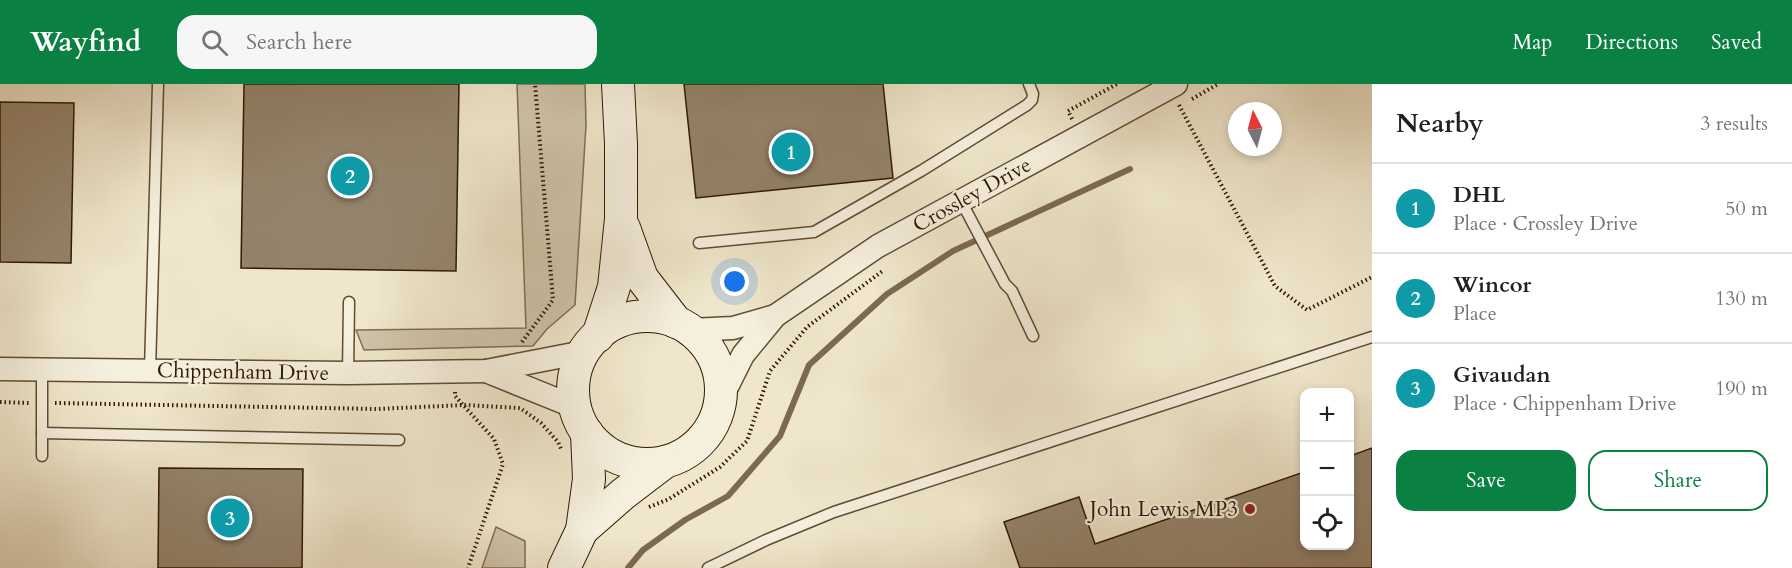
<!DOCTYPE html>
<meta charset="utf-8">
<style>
:root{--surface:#fff;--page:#f6f6f6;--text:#202124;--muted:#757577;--line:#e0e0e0;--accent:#0b8043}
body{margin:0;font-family:Cardo,serif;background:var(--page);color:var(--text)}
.controls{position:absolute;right:18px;bottom:18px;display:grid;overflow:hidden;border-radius:12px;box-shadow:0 3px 9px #0003}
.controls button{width:54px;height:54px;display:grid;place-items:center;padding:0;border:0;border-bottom:2px solid var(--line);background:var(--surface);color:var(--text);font:30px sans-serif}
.compass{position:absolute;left:1228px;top:18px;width:54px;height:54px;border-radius:50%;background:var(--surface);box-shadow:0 3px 9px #0003;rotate:354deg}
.you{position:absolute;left:735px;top:198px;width:21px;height:21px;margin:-15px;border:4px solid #fff;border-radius:50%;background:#1a73e8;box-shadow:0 0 0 9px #1a73e833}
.badge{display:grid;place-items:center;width:39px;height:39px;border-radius:50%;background:var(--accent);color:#fff;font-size:20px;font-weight:700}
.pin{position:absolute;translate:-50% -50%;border:3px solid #fff;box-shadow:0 2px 6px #0006}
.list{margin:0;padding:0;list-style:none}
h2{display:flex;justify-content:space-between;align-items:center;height:78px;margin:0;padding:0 24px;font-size:26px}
h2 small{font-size:20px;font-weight:400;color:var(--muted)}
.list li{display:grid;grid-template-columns:39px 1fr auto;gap:18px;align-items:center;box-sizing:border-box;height:90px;padding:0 24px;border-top:2px solid var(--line)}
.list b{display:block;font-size:22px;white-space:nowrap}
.list p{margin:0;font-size:20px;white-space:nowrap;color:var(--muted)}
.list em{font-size:20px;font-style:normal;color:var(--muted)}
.actions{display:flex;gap:12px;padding:18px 24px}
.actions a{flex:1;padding:14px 0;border:2px solid var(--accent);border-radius:18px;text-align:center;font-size:21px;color:var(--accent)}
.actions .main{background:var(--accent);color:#fff}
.icon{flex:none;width:33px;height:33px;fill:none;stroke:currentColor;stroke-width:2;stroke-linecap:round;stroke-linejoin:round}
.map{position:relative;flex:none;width:1372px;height:484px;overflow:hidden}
header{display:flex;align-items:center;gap:36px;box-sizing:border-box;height:84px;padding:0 30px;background:var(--accent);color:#fff}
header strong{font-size:28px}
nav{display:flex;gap:33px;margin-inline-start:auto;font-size:21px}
.search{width:420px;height:54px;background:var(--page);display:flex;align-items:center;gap:15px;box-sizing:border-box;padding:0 21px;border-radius:18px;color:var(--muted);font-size:22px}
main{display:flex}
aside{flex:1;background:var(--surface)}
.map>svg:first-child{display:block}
.green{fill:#cfc3a9;stroke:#806d56;stroke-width:1.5}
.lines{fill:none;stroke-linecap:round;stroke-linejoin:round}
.stream{stroke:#7c6952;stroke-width:6}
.building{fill:#94836b;stroke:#311702;stroke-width:1.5}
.lane-casing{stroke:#604b34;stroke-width:13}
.street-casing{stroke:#604b34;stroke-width:25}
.secondary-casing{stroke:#311702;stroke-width:34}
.path{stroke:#311702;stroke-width:4;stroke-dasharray:1.5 3;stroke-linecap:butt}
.lane{stroke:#f5efdd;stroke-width:10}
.street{stroke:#f5efdd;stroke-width:22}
.secondary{stroke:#f5efdd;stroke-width:32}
.poi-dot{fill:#8f2418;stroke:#f5efdd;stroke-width:2}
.labels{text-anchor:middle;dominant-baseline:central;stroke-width:4.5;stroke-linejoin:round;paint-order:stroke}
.street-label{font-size:21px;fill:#311702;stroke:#f5efdd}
.poi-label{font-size:21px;fill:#311702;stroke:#f5efdd;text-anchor:end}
</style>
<header>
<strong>Wayfind</strong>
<div class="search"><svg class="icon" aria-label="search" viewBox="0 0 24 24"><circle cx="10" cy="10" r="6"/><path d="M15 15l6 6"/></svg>Search here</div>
<nav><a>Map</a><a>Directions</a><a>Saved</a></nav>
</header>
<main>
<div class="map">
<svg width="1372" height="484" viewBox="0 0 1372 484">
<rect width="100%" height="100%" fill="#efe6cb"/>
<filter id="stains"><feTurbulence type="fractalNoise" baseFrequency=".00333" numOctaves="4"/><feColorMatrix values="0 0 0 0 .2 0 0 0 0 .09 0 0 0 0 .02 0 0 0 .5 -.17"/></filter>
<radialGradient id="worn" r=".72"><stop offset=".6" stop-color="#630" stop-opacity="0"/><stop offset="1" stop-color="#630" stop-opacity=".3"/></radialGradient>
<g class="green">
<polygon points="517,0 585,0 586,41 575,221 547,245 533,262 364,266 356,246 526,244"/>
<polygon points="496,443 525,457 525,484 482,484"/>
</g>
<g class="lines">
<polyline class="stream" points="628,484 643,466 685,436 728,412 780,352 809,281 887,210 953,167 1130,85"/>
</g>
<g class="building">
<polygon points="244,0 459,0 456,187 241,184"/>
<polygon points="684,0 883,0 893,94 696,114"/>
<polygon points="0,18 74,19 71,179 0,178"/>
<polygon points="1372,364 1372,484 1020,484 1004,438 1079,413 1095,460 1304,388 1304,462 1350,462 1350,372"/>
<polygon points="159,384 303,385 302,484 158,484"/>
</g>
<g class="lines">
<g class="lane-casing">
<g id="lane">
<polyline points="961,117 1005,200 1012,207 1033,252"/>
<polyline points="699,159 814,148 921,87 1027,21 1032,16 1033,10 1029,0"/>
<polyline points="42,285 42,372"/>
<polyline points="150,287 158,0"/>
<polyline points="348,289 349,218"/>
<polyline points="42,349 399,356"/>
<polyline points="708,484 766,456 834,428 1372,253"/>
</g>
</g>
<g class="street-casing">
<g id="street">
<polyline points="690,246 733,244 775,232"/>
<polyline points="0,285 348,289 486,287 584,268"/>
<polyline points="486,287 575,323"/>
<polyline points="721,315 743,271 775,232 878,162 1176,0"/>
</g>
</g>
<g class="secondary-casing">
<g id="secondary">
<polyline points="624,144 642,194 676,238"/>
<circle cx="647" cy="306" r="74"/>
<polyline points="598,252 614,203 621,135 621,60 618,0"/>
<polyline points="582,446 623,410 665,378"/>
<polyline points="564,484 582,446 589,395 587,349"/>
</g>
</g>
<g class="path">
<polyline points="1192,15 1218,0"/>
<polyline points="1179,21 1275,202 1307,226 1372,193"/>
<polyline points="1072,35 1068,27 1117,0"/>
<polyline points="522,258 553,216 535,0"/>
<polyline points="455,308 455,312 494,355 503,380 468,484"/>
<polyline points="0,318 29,319"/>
<polyline points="55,319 377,325 464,321 520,324 541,339 558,358 562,367"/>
<polyline points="649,423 669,415 720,383 747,357 770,287 807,243 884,186"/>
</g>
<use href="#lane" class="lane"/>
<use href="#street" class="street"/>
<use href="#secondary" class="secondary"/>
</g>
<circle class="poi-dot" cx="1250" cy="425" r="6"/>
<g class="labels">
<g class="street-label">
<text transform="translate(972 111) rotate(-29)">Crossley Drive</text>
<text transform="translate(243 288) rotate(1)">Chippenham Drive</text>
</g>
<g class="poi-label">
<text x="1238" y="425">John Lewis MP3</text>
</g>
</g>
<rect width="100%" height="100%" filter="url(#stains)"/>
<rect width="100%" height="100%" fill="url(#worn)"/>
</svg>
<div class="controls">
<button>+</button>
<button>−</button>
<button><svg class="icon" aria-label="locate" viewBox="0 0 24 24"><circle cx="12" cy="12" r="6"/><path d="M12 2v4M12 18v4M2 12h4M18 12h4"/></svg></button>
</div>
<svg class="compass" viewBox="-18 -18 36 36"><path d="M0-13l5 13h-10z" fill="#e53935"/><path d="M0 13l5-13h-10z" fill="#757577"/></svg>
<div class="you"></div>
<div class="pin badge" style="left:791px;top:68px;background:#0f9aa8">1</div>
<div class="pin badge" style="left:350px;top:92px;background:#0f9aa8">2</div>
<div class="pin badge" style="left:230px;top:434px;background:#0f9aa8">3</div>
</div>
<aside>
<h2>Nearby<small>3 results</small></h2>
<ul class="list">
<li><span class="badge" style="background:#0f9aa8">1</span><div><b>DHL</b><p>Place · Crossley Drive</p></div><em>50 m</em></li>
<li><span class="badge" style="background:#0f9aa8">2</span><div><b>Wincor</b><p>Place</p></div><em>130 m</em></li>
<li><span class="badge" style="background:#0f9aa8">3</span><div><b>Givaudan</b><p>Place · Chippenham Drive</p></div><em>190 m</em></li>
</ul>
<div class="actions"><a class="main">Save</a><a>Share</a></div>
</aside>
</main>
